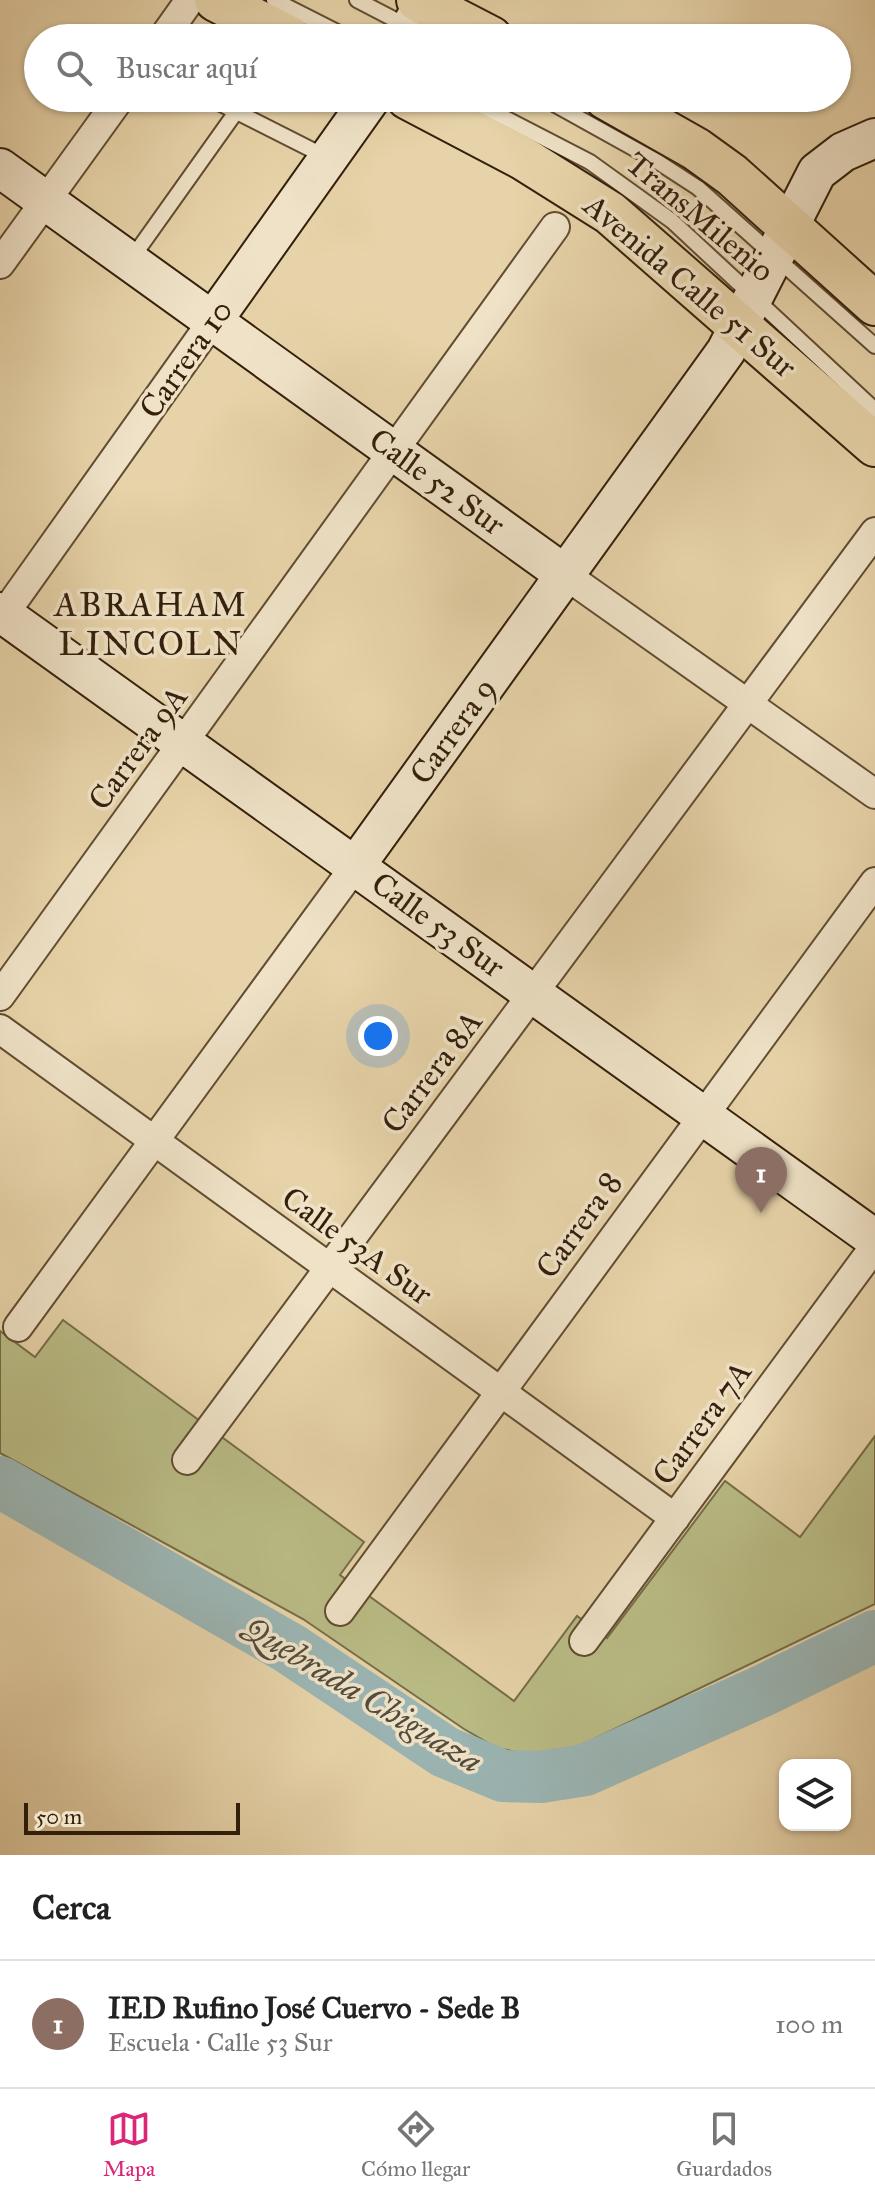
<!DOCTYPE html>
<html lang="es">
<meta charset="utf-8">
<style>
:root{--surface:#fff;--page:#f6f6f6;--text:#222;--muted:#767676;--line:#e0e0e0;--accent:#db2777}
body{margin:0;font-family:"IM FELL Great Primer",serif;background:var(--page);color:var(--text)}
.controls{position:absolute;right:24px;bottom:24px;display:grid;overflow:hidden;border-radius:16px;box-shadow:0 2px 6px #0004}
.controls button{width:72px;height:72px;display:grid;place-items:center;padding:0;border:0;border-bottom:2px solid var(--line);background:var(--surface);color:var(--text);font:40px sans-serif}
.scale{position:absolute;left:24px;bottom:20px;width:216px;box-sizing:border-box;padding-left:8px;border:4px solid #341f0b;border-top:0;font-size:22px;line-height:28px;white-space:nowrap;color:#341f0b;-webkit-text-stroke:6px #efe2c7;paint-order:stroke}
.you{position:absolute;left:378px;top:1036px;width:28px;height:28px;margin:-20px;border:6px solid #fff;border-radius:50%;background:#1a73e8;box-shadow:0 0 0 12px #1a73e833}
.badge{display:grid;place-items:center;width:52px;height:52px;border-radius:50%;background:var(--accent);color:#fff;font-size:26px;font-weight:700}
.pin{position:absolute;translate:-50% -66px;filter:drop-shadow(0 2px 4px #0008)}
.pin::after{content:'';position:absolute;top:42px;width:28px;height:24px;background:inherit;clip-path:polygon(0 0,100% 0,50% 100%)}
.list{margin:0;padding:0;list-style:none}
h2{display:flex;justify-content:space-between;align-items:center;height:104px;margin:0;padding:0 32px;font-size:34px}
h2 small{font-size:26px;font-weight:400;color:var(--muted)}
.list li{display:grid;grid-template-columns:52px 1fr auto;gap:24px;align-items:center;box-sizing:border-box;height:128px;padding:0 32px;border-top:2px solid var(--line)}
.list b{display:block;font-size:30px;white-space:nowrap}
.list p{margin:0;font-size:26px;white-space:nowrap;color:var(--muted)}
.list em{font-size:26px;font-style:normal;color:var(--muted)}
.icon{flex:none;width:44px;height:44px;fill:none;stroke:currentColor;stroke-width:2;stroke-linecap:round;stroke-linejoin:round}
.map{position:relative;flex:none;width:875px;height:1855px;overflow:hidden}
.search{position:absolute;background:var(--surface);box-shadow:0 2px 6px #0004;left:24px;right:24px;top:24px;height:88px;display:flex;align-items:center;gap:20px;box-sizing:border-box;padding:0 28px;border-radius:44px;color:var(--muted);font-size:30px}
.sheet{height:232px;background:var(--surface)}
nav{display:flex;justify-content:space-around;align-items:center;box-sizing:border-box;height:112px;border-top:2px solid var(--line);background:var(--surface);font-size:22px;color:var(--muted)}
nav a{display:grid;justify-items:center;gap:4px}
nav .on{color:var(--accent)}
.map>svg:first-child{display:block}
.green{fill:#b9bb85;stroke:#766d48;stroke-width:2}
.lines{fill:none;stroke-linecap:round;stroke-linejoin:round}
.river{stroke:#9bb5b3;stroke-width:52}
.lane-casing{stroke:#614c32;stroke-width:18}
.street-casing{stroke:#614c32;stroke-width:32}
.secondary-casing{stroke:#341f0b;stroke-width:42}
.primary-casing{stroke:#341f0b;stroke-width:46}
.lane{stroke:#efe2c7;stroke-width:14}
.street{stroke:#efe2c7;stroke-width:28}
.secondary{stroke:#efe2c7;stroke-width:38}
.primary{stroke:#e7d3a9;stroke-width:42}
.labels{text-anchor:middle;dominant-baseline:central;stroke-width:7;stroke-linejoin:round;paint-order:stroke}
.street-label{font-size:32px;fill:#341f0b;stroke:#efe2c7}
.neighbourhood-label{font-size:34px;letter-spacing:2px;fill:#341f0b;stroke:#efe2c7}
.water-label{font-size:34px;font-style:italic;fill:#534c3d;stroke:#efe2c7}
</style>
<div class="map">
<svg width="875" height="1855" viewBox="0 0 875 1855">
<rect width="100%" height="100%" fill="#e7d3a9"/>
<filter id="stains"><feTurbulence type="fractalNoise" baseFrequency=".0025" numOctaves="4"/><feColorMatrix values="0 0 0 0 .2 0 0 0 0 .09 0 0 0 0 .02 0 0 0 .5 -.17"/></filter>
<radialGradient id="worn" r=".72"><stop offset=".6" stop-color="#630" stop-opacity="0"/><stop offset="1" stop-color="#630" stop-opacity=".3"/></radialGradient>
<polygon class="green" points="63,1320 364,1542 340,1575 514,1701 577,1616 607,1638 725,1481 800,1537 875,1436 875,1604 571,1750 532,1755 497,1748 464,1729 303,1619 0,1453 0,1331 35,1357"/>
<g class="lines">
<polyline class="river" points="0,1482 289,1648 445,1752 503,1776 541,1777 585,1770 760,1692 875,1636"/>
<g class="lane-casing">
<g id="lane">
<polyline points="274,0 349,38"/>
<polyline points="357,0 430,38"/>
<polyline points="209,98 326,157"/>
<polyline points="466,98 590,162 672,221 875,410"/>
<polyline points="543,98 658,162 698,188 875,346"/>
<polyline points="130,261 236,112"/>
</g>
</g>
<g class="street-casing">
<g id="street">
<polyline points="163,38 190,0"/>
<polyline points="0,264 120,98"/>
<polyline points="567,576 875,794"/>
<polyline points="0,620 214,319"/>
<polyline points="0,996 555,227"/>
<polyline points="0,1029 675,1518"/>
<polyline points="18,1327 356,865"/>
<polyline points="187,1460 875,532"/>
<polyline points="340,1611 875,882"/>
<polyline points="584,1641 875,1246"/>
</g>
</g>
<g class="secondary-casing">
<g id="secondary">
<polyline points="405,38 425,0"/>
<polyline points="0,168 567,576"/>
<polyline points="214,319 371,98"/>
<polyline points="0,612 875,1239"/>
<polyline points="356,865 726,351 817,172 843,152 875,138"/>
</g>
</g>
<g class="primary-casing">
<g id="primary">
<polyline points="216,0 290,38"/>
<polyline points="418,0 491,38"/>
<polyline points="408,98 524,159 610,213 875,445"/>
<polyline points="606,98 696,149 732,175 875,304"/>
</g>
</g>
<use href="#lane" class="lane"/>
<use href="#street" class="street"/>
<use href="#secondary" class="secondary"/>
<use href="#primary" class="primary"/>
</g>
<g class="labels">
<g class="street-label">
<text transform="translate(700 217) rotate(40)">TransMilenio</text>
<text transform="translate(690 286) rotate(40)">Avenida Calle 51 Sur</text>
<text transform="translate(186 359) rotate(-55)">Carrera 10</text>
<text transform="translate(437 482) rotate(36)">Calle 52 Sur</text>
<text transform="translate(453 731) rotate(-54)">Carrera 9</text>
<text transform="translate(138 748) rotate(-54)">Carrera 9A</text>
<text transform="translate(438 925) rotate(36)">Calle 53 Sur</text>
<text transform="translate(432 1072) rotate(-53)">Carrera 8A</text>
<text transform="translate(579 1225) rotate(-54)">Carrera 8</text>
<text transform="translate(357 1246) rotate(36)">Calle 53A Sur</text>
<text transform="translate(702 1423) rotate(-54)">Carrera 7A</text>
</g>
<g class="neighbourhood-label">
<text x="151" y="604">ABRAHAM<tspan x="151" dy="39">LINCOLN</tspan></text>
</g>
<g class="water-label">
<text transform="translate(363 1694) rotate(31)">Quebrada Chiguaza</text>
</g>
</g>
<rect width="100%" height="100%" filter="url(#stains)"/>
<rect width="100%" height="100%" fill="url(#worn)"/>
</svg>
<div class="controls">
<button><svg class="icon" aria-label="layers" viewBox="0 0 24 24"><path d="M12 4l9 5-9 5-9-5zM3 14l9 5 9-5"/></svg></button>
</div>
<div class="scale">50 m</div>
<div class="you"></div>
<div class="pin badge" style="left:761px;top:1213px;background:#8d6e63">1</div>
<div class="search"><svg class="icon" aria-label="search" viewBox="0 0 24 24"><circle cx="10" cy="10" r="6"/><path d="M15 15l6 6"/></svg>Buscar aquí</div>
</div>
<section class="sheet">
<h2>Cerca<small></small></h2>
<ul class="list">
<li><span class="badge" style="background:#8d6e63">1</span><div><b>IED Rufino José Cuervo - Sede B</b><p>Escuela · Calle 53 Sur</p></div><em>100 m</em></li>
</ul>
</section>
<nav>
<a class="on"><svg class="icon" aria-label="map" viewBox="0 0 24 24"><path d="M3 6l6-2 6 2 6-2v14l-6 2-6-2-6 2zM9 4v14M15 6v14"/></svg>Mapa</a>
<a><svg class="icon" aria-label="directions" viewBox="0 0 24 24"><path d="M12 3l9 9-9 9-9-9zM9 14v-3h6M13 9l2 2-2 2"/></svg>Cómo llegar</a>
<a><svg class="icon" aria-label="saved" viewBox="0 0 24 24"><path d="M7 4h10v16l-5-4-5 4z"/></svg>Guardados</a>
</nav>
